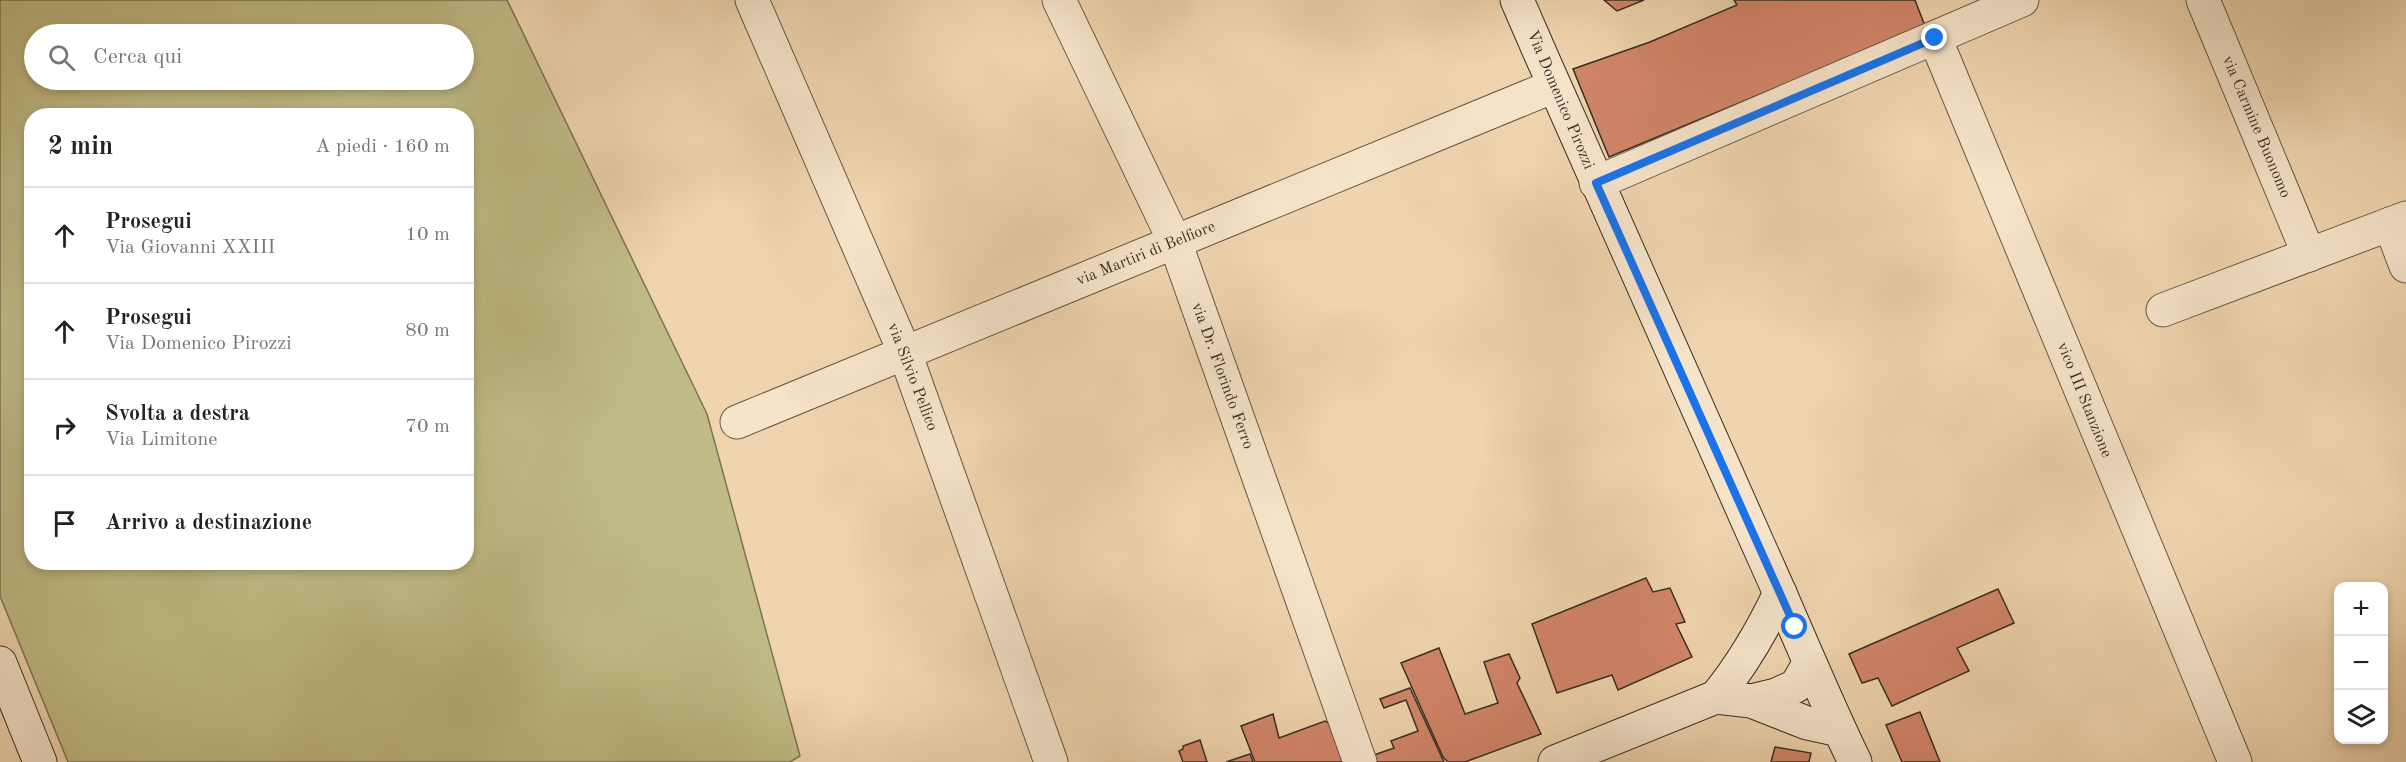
<!DOCTYPE html>
<html lang="it">
<meta charset="utf-8">
<style>
:root{--surface:#fff;--page:#f6f6f6;--text:#222;--muted:#767676;--line:#e0e0e0}
body{margin:0;font-family:"Old Standard TT",serif;background:var(--page);color:var(--text)}
.controls{position:absolute;right:18px;bottom:18px;display:grid;overflow:hidden;border-radius:12px;box-shadow:0 3px 9px #0003}
.controls button{width:54px;height:54px;display:grid;place-items:center;padding:0;border:0;border-bottom:2px solid var(--line);background:var(--surface);color:var(--text);font:30px sans-serif}
.stop{position:absolute;width:18px;height:18px;margin:-14px;border:4px solid #1a73e8;border-radius:50%;background:#fff}
.stop.end{background:#1a73e8;border-color:#fff;box-shadow:0 2px 6px #0008}
.list{margin:0;padding:0;list-style:none}
h2{display:flex;justify-content:space-between;align-items:center;height:78px;margin:0;padding:0 24px;font-size:26px}
h2 small{font-size:20px;font-weight:400;color:var(--muted)}
.list li{display:grid;grid-template-columns:39px 1fr auto;gap:18px;align-items:center;box-sizing:border-box;height:96px;padding:0 24px;border-top:2px solid var(--line)}
.list b{display:block;font-size:22px;white-space:nowrap}
.list p{margin:0;font-size:20px;white-space:nowrap;color:var(--muted)}
.list em{font-size:20px;font-style:normal;color:var(--muted)}
.icon{flex:none;width:33px;height:33px;fill:none;stroke:currentColor;stroke-width:2;stroke-linecap:round;stroke-linejoin:round}
.map{position:relative;flex:none;width:2406px;height:762px;overflow:hidden}
.search{position:absolute;background:var(--surface);box-shadow:0 3px 9px #0003;left:24px;top:24px;width:450px;height:66px;display:flex;align-items:center;gap:15px;box-sizing:border-box;padding:0 21px;border-radius:33px;color:var(--muted);font-size:22px}
.panel{position:absolute;background:var(--surface);box-shadow:0 3px 9px #0003;left:24px;top:108px;width:450px;height:462px;border-radius:24px}
.map>svg:first-child{display:block}
.green{fill:#c0bb85;stroke:#7b7454;stroke-width:1.5;fill-rule:evenodd}
.building{fill:#d28569;stroke:#362e24;stroke-width:1.5}
.lines{fill:none;stroke-linecap:round;stroke-linejoin:round}
.street-casing{stroke:#645846;stroke-width:35}
.secondary-casing{stroke:#362e24;stroke-width:35}
.street{stroke:#f5e3ca;stroke-width:33}
.secondary{stroke:#f5e3ca;stroke-width:33}
.route{stroke:#1a73e8;stroke-width:8}
.labels{text-anchor:middle;dominant-baseline:central;stroke-width:4.5;stroke-linejoin:round;paint-order:stroke}
.street-label{font-size:16px;fill:#362e24;stroke:#f5e3ca}
</style>
<div class="map">
<svg width="2406" height="762" viewBox="0 0 2406 762">
<rect width="100%" height="100%" fill="#f0d4ad"/>
<filter id="stains"><feTurbulence type="fractalNoise" baseFrequency=".00333" numOctaves="4"/><feColorMatrix values="0 0 0 0 .2 0 0 0 0 .09 0 0 0 0 .02 0 0 0 .5 -.17"/></filter>
<radialGradient id="worn" r=".72"><stop offset=".6" stop-color="#630" stop-opacity="0"/><stop offset="1" stop-color="#630" stop-opacity=".3"/></radialGradient>
<path class="green" d="M0,0H507L707,414L800,756L790,762H68L0,596ZM34,34H464V80H34ZM32,116H466V562H32Z"/>
<g class="building">
<polygon points="1604,0 1644,0 1617,11"/>
<polygon points="1734,0 1915,0 1925,26 1609,157 1573,69 1650,42 1737,5"/>
<polygon points="1646,578 1653,592 1670,588 1685,622 1676,624 1692,657 1618,690 1612,675 1557,693 1532,624"/>
<polygon points="1998,589 2014,623 1957,648 1969,671 1892,706 1878,678 1862,683 1849,654"/>
<polygon points="1439,648 1465,714 1498,703 1484,662 1509,654 1520,678 1517,683 1541,734 1465,762 1448,762 1443,757 1401,663"/>
<polygon points="1410,688 1444,762 1373,762 1371,756 1394,748 1391,741 1418,731 1406,700 1384,708 1380,699"/>
<polygon points="1920,712 1940,762 1902,762 1886,725"/>
<polygon points="1273,714 1279,738 1325,721 1332,725 1345,762 1255,762 1241,726"/>
<polygon points="1200,740 1207,762 1183,762 1179,751 1183,749 1183,746"/>
<polygon points="1775,747 1811,753 1809,762 1771,762"/>
<polygon points="1250,754 1253,762 1226,762"/>
</g>
<g class="lines">
<g class="street-casing">
<g id="street">
<polyline points="752,0 905,353 1051,762"/>
<polyline points="1059,0 1175,242 1360,762"/>
<polyline points="2203,0 2309,255"/>
<polyline points="1935,38 2235,762"/>
<polyline points="1596,183 2022,0"/>
<polyline points="2390,224 2406,266"/>
<polyline points="2163,310 2406,218"/>
<polyline points="737,422 1554,86"/>
</g>
</g>
<g class="secondary-casing">
<g id="secondary">
<path d="M1517,0C1597,184 1679,367 1761,551C1793,621 1821,692 1855,762"/>
<polyline points="0,663 40,762"/>
<path d="M1716,697C1742,665 1762,631 1780,593"/>
<polyline points="1751,701 1776,695 1796,686 1809,664"/>
<polyline points="1555,762 1716,697 1751,701 1807,723 1839,730"/>
</g>
</g>
<use href="#street" class="street"/>
<use href="#secondary" class="secondary"/>
</g>
<g class="lines">
<polyline class="route" points="1795,627 1596,183 1935,38"/>
</g>
<g class="labels">
<g class="street-label">
<text transform="translate(1560 100) rotate(67)">Via Domenico Pirozzi</text>
<text transform="translate(2256 127) rotate(67)">via Carmine Buonomo</text>
<text transform="translate(1146 254) rotate(-22)">via Martiri di Belfiore</text>
<text transform="translate(1222 376) rotate(70)">via Dr. Florindo Ferro</text>
<text transform="translate(912 377) rotate(69)">via Silvio Pellico</text>
<text transform="translate(2084 400) rotate(68)">vico III Stanzione</text>
</g>
</g>
<rect width="100%" height="100%" filter="url(#stains)"/>
<rect width="100%" height="100%" fill="url(#worn)"/>
</svg>
<div class="controls">
<button>+</button>
<button>−</button>
<button><svg class="icon" aria-label="layers" viewBox="0 0 24 24"><path d="M12 4l9 5-9 5-9-5zM3 14l9 5 9-5"/></svg></button>
</div>
<div class="stop" style="left:1795px;top:627px"></div>
<div class="stop end" style="left:1935px;top:38px"></div>
<div class="search"><svg class="icon" aria-label="search" viewBox="0 0 24 24"><circle cx="10" cy="10" r="6"/><path d="M15 15l6 6"/></svg>Cerca qui</div>
<section class="panel">
<h2>2 min<small>A piedi · 160 m</small></h2>
<ul class="list">
<li><svg class="icon" aria-label="ahead" viewBox="0 0 24 24"><path d="M12 20V5M6 11l6-6 6 6"/></svg><div><b>Prosegui</b><p>Via Giovanni XXIII</p></div><em>10 m</em></li>
<li><svg class="icon" aria-label="ahead" viewBox="0 0 24 24"><path d="M12 20V5M6 11l6-6 6 6"/></svg><div><b>Prosegui</b><p>Via Domenico Pirozzi</p></div><em>80 m</em></li>
<li><svg class="icon" aria-label="right" viewBox="0 0 24 24"><path d="M7 20v-9h11M14 6l5 5-5 5"/></svg><div><b>Svolta a destra</b><p>Via Limitone</p></div><em>70 m</em></li>
<li><svg class="icon" aria-label="arrive" viewBox="0 0 24 24"><path d="M6 21V4h12l-3 4 3 4H6"/></svg><div><b>Arrivo a destinazione</b></div></li>
</ul>
</section>
</div>
